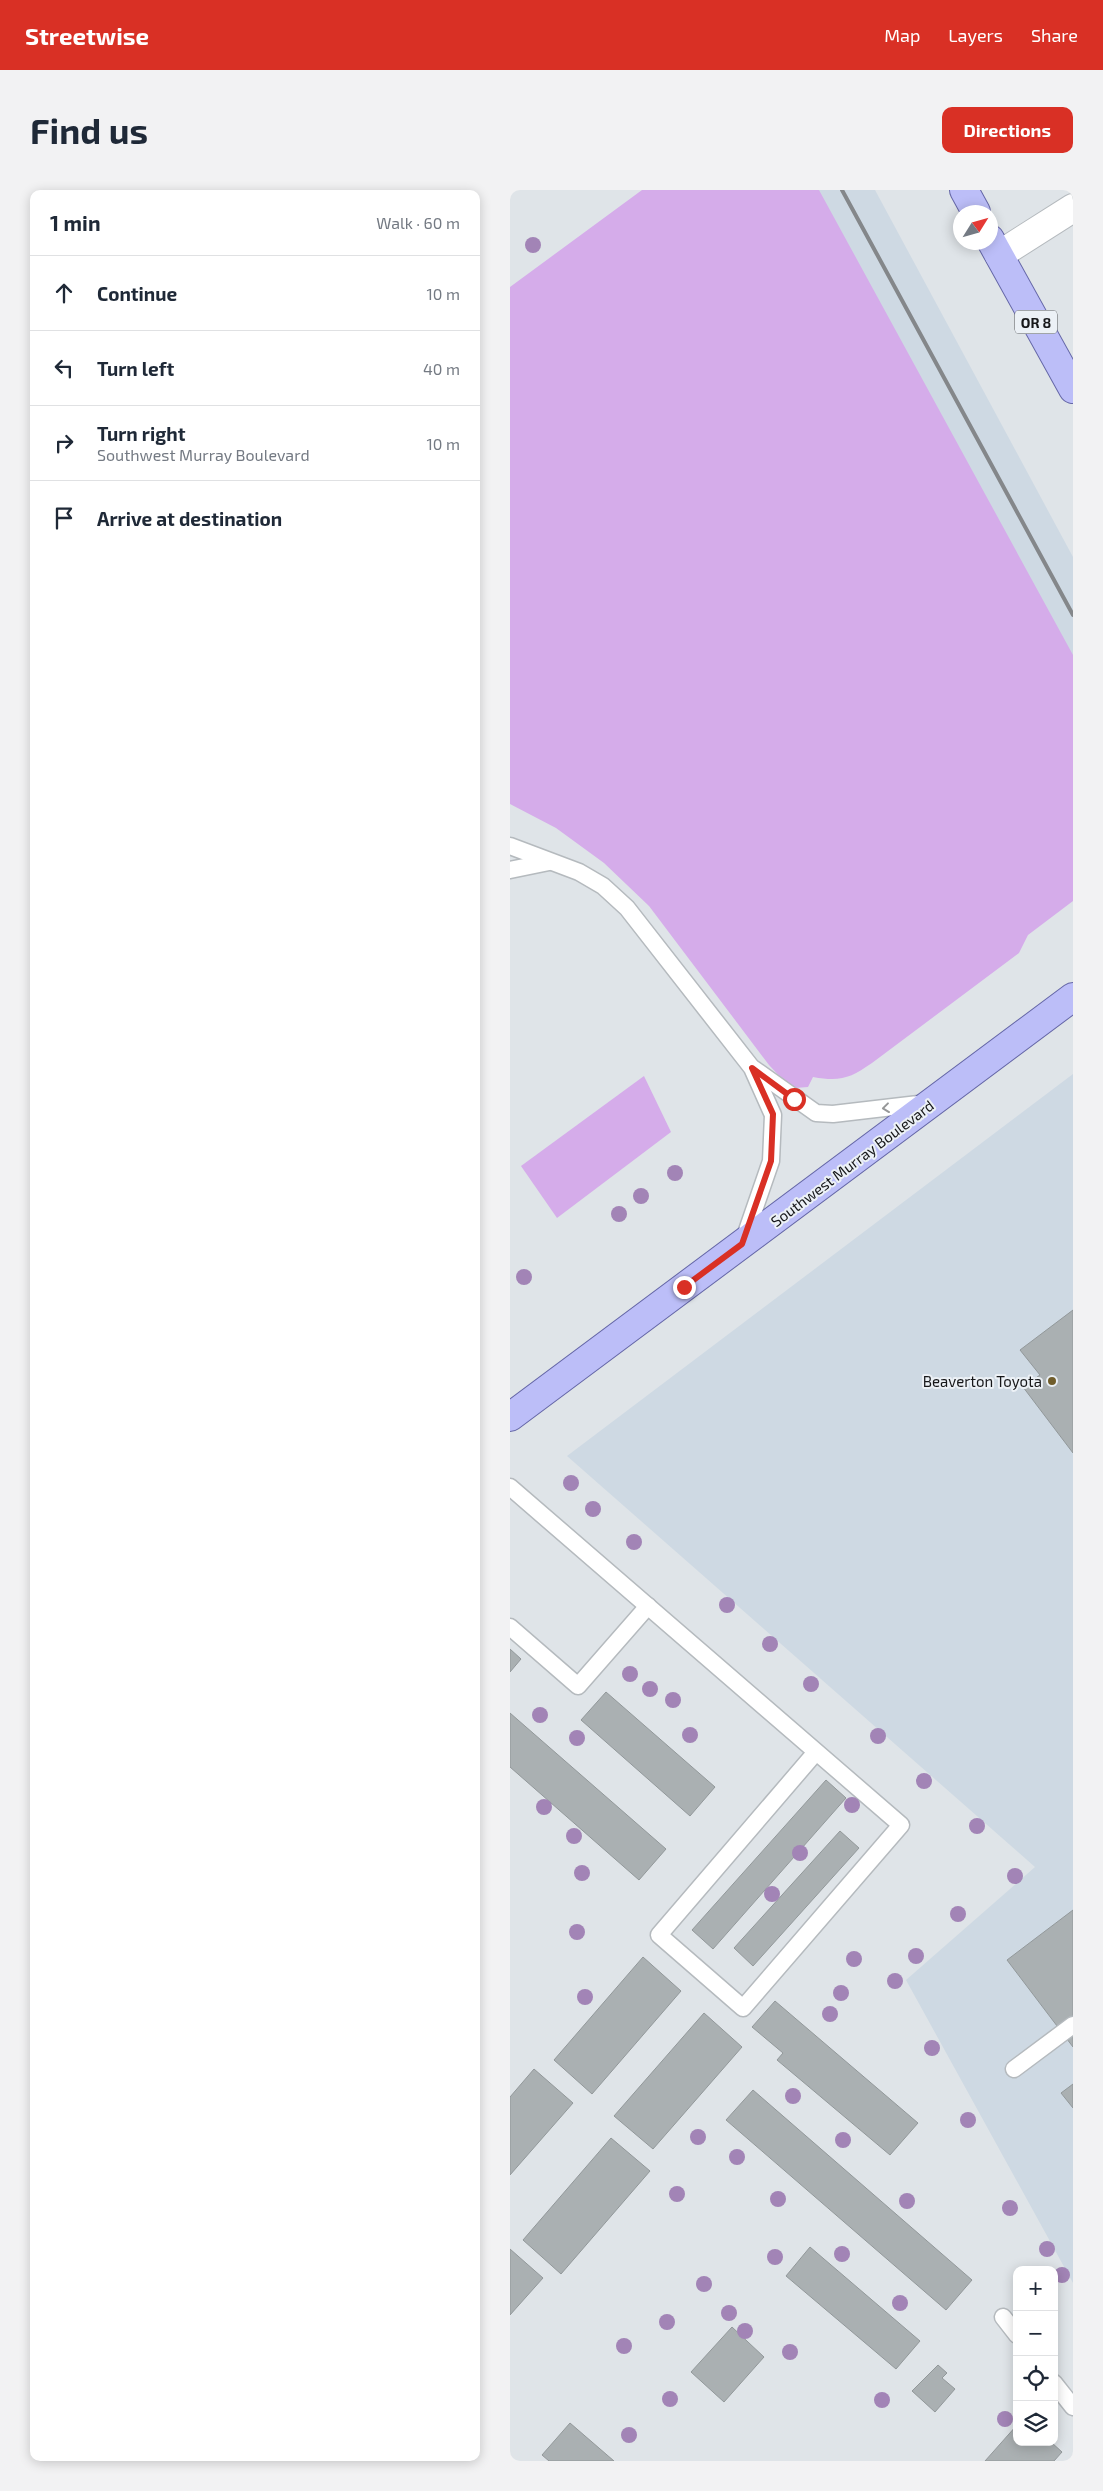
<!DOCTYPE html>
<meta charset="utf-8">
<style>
:root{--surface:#fff;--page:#f2f2f3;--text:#1f2937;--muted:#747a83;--line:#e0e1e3;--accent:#d93025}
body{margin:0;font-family:"Exo 2",sans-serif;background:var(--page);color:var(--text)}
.controls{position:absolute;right:15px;bottom:15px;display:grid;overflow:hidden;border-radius:10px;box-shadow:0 2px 12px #0003}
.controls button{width:45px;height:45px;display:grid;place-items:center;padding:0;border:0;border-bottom:1px solid var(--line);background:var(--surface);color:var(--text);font:25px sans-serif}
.compass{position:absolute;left:443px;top:15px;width:45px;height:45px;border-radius:50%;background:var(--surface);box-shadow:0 2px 12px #0003;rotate:53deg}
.stop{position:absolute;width:15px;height:15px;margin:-11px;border:4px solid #d93025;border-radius:50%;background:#fff}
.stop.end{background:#d93025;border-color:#fff;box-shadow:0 1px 5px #0008}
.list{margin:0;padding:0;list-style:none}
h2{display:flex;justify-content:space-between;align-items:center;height:65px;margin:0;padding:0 20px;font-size:21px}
h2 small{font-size:16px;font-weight:400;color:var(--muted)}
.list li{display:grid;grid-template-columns:32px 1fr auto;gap:15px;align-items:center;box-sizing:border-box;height:75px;padding:0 20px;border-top:1px solid var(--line)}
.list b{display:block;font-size:19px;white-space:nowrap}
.list p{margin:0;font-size:16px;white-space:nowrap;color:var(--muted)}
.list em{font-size:16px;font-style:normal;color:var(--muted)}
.icon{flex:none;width:28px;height:28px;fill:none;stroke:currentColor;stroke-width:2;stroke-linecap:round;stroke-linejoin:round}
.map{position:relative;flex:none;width:563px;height:2271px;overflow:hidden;border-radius:10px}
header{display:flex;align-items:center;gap:30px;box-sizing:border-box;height:70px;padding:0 25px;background:var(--accent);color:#fff}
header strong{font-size:24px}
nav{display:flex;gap:28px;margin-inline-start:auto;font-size:18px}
.intro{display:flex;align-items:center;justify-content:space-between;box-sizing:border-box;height:120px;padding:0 30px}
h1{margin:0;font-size:35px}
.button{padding:12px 22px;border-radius:10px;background:var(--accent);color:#fff;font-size:18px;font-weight:700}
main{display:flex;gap:30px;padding:0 30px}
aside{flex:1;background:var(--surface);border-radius:10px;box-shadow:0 2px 12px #0003}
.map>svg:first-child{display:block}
.built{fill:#ced9e3}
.green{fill:#d5acea}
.building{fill:#aab0b2;stroke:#92989a}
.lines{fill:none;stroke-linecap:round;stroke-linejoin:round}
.lane-casing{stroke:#b5babe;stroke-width:19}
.street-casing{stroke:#b5babe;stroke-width:30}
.primary-casing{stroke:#6567a7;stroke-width:30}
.lane{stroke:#fff;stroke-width:16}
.street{stroke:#fff;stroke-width:28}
.primary{stroke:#bcbef8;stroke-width:28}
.rail{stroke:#84878a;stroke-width:4}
.tree{fill:#a284b6}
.oneway{stroke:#969798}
.route{stroke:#d93025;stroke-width:6}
.poi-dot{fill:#705d2b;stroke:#ecf1f6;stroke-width:2}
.labels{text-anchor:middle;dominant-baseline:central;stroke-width:4;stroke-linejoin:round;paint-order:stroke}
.shield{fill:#ecf1f6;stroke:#56585b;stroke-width:1}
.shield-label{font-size:14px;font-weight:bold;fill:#161719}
.street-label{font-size:15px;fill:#161719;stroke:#ecf1f6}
.poi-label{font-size:15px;fill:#161719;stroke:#ecf1f6;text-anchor:end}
</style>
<header>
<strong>Streetwise</strong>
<nav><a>Map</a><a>Layers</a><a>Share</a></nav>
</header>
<div class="intro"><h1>Find us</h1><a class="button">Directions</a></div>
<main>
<aside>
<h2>1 min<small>Walk · 60 m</small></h2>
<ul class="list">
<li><svg class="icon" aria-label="ahead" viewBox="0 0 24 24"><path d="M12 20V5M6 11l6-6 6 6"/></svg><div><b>Continue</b></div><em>10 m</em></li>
<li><svg class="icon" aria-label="left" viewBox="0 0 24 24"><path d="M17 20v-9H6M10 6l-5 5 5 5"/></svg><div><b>Turn left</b></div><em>40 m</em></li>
<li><svg class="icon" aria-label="right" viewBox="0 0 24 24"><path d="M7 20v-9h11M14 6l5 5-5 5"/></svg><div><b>Turn right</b><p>Southwest Murray Boulevard</p></div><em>10 m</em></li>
<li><svg class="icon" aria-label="arrive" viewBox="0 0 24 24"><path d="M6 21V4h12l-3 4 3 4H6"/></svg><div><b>Arrive at destination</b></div></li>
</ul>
</aside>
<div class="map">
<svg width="563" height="2271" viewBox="0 0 563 2271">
<rect width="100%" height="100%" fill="#dfe4e8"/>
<g class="built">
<polygon points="282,0 365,0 563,367 563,515"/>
<polygon points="563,884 563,2093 396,1790 525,1677 57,1266"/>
</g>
<g class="green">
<path d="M132,0H309L563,465V711L518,745L509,763L362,873C340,888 331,892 303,887L298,897L285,898L273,890L259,875L139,716L94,673L46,638L0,614V97Z"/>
<polygon points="134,886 161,942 47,1028 11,976"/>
</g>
<g class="building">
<polygon points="563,1120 563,1263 513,1197 530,1185 510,1160"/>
<polygon points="0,1459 11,1469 0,1482"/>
<polygon points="96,1502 205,1597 180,1626 71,1530"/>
<polygon points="0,1523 156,1659 129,1690 0,1577"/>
<polygon points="316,1590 336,1608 203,1759 182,1740"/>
<polygon points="330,1641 349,1658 243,1776 224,1758"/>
<polygon points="563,1720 563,1857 497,1770"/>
<polygon points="133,1767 171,1801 82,1904 44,1870"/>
<polygon points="265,1811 408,1933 380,1965 267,1870 273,1863 242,1837"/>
<polygon points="194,1823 232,1857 143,1959 104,1926"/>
<polygon points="24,1879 63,1913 0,1985 0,1907"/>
<polygon points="563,1894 563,1918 551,1903"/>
<polygon points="243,1900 462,2090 436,2120 216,1930"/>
<polygon points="101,1948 140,1981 51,2084 13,2050"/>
<polygon points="300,2057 410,2151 386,2179 276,2086"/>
<polygon points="0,2059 33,2088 0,2125"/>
<polygon points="222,2137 254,2167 214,2212 181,2182"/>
<polygon points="428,2175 437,2183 432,2188 445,2199 425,2222 402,2201"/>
<polygon points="60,2233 104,2271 39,2271 32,2265"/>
<polygon points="507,2235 507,2252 541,2252 552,2262 544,2271 475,2271"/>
</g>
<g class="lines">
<g class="lane-casing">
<g id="lane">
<polyline points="0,656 69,682 93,696 117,718 242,878 263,925 261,971 233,1052"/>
<polyline points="0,680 39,672"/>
<polyline points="244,879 306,923 323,924 417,913"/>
<polyline points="0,1297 391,1635 233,1818 149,1745 306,1562"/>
<polyline points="0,1437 68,1496 138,1416"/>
<polyline points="504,1879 563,1835"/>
<polyline points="493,2127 507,2145"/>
<polyline points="544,2193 563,2217"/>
</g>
</g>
<g class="street-casing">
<polyline id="street" points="489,65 563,18"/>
</g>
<g class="primary-casing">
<g id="primary">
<polyline points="454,0 466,22"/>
<polyline points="480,49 563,199"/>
<polyline points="0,1227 563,807"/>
</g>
</g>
<use href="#lane" class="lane"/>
<use href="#street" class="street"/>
<use href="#primary" class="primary"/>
<polyline class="rail" points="332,0 563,425"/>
</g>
<g class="tree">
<circle cx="23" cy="55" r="8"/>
<circle cx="165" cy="983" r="8"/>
<circle cx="131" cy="1006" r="8"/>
<circle cx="109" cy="1024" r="8"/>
<circle cx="14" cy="1087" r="8"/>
<circle cx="61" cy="1293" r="8"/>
<circle cx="83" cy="1319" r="8"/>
<circle cx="124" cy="1352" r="8"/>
<circle cx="217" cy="1415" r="8"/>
<circle cx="260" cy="1454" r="8"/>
<circle cx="120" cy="1484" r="8"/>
<circle cx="301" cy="1494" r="8"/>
<circle cx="140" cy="1499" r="8"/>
<circle cx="163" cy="1510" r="8"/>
<circle cx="30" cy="1525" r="8"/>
<circle cx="180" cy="1545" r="8"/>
<circle cx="368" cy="1546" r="8"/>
<circle cx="67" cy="1548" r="8"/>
<circle cx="414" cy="1591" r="8"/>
<circle cx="342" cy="1615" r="8"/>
<circle cx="34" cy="1617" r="8"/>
<circle cx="467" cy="1636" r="8"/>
<circle cx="64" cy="1646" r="8"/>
<circle cx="290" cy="1663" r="8"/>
<circle cx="72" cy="1683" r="8"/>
<circle cx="505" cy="1686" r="8"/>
<circle cx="262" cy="1704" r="8"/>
<circle cx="448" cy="1724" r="8"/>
<circle cx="67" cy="1742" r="8"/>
<circle cx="406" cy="1766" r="8"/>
<circle cx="344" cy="1769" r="8"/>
<circle cx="385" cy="1791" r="8"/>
<circle cx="331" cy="1803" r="8"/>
<circle cx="75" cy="1807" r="8"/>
<circle cx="320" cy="1824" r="8"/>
<circle cx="422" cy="1858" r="8"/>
<circle cx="283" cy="1906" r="8"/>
<circle cx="458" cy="1930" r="8"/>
<circle cx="188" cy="1947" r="8"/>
<circle cx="333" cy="1950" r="8"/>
<circle cx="227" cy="1967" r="8"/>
<circle cx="167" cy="2004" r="8"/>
<circle cx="268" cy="2009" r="8"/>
<circle cx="397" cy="2011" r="8"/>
<circle cx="500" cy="2018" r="8"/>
<circle cx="537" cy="2059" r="8"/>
<circle cx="332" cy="2064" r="8"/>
<circle cx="265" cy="2067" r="8"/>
<circle cx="552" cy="2085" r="8"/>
<circle cx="194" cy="2094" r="8"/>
<circle cx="390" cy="2113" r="8"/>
<circle cx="219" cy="2123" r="8"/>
<circle cx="157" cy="2132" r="8"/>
<circle cx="235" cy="2141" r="8"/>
<circle cx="114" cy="2156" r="8"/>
<circle cx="280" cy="2162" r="8"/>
<circle cx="160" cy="2209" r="8"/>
<circle cx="372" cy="2210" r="8"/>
<circle cx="495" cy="2229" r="8"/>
<circle cx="119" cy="2245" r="8"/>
</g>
<defs><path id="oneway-chevron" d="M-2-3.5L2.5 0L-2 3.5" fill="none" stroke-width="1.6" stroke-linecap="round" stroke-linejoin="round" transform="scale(1.25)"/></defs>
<use class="oneway" href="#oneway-chevron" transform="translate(376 918) rotate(173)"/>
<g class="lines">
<polyline class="route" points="174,1097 232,1054 261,971 263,924 242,878 284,909"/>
</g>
<circle class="poi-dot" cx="542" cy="1191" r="5"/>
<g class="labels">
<rect class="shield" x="505" y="120.5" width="42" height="23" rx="4"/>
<g class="shield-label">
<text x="526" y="132">OR 8</text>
</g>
<g class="street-label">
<text transform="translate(342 973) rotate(-37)">Southwest Murray Boulevard</text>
</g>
<g class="poi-label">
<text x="532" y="1191">Beaverton Toyota</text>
</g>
</g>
</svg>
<div class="controls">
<button>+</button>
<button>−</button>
<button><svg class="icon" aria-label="locate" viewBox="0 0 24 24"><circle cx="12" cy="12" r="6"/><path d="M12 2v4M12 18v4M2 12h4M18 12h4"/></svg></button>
<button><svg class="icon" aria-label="layers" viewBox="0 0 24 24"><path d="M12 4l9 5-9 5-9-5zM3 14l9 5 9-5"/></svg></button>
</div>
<svg class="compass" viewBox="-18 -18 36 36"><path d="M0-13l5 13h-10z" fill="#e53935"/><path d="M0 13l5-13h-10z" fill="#747a83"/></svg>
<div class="stop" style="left:284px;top:909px"></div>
<div class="stop end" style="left:174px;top:1097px"></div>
</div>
</main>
